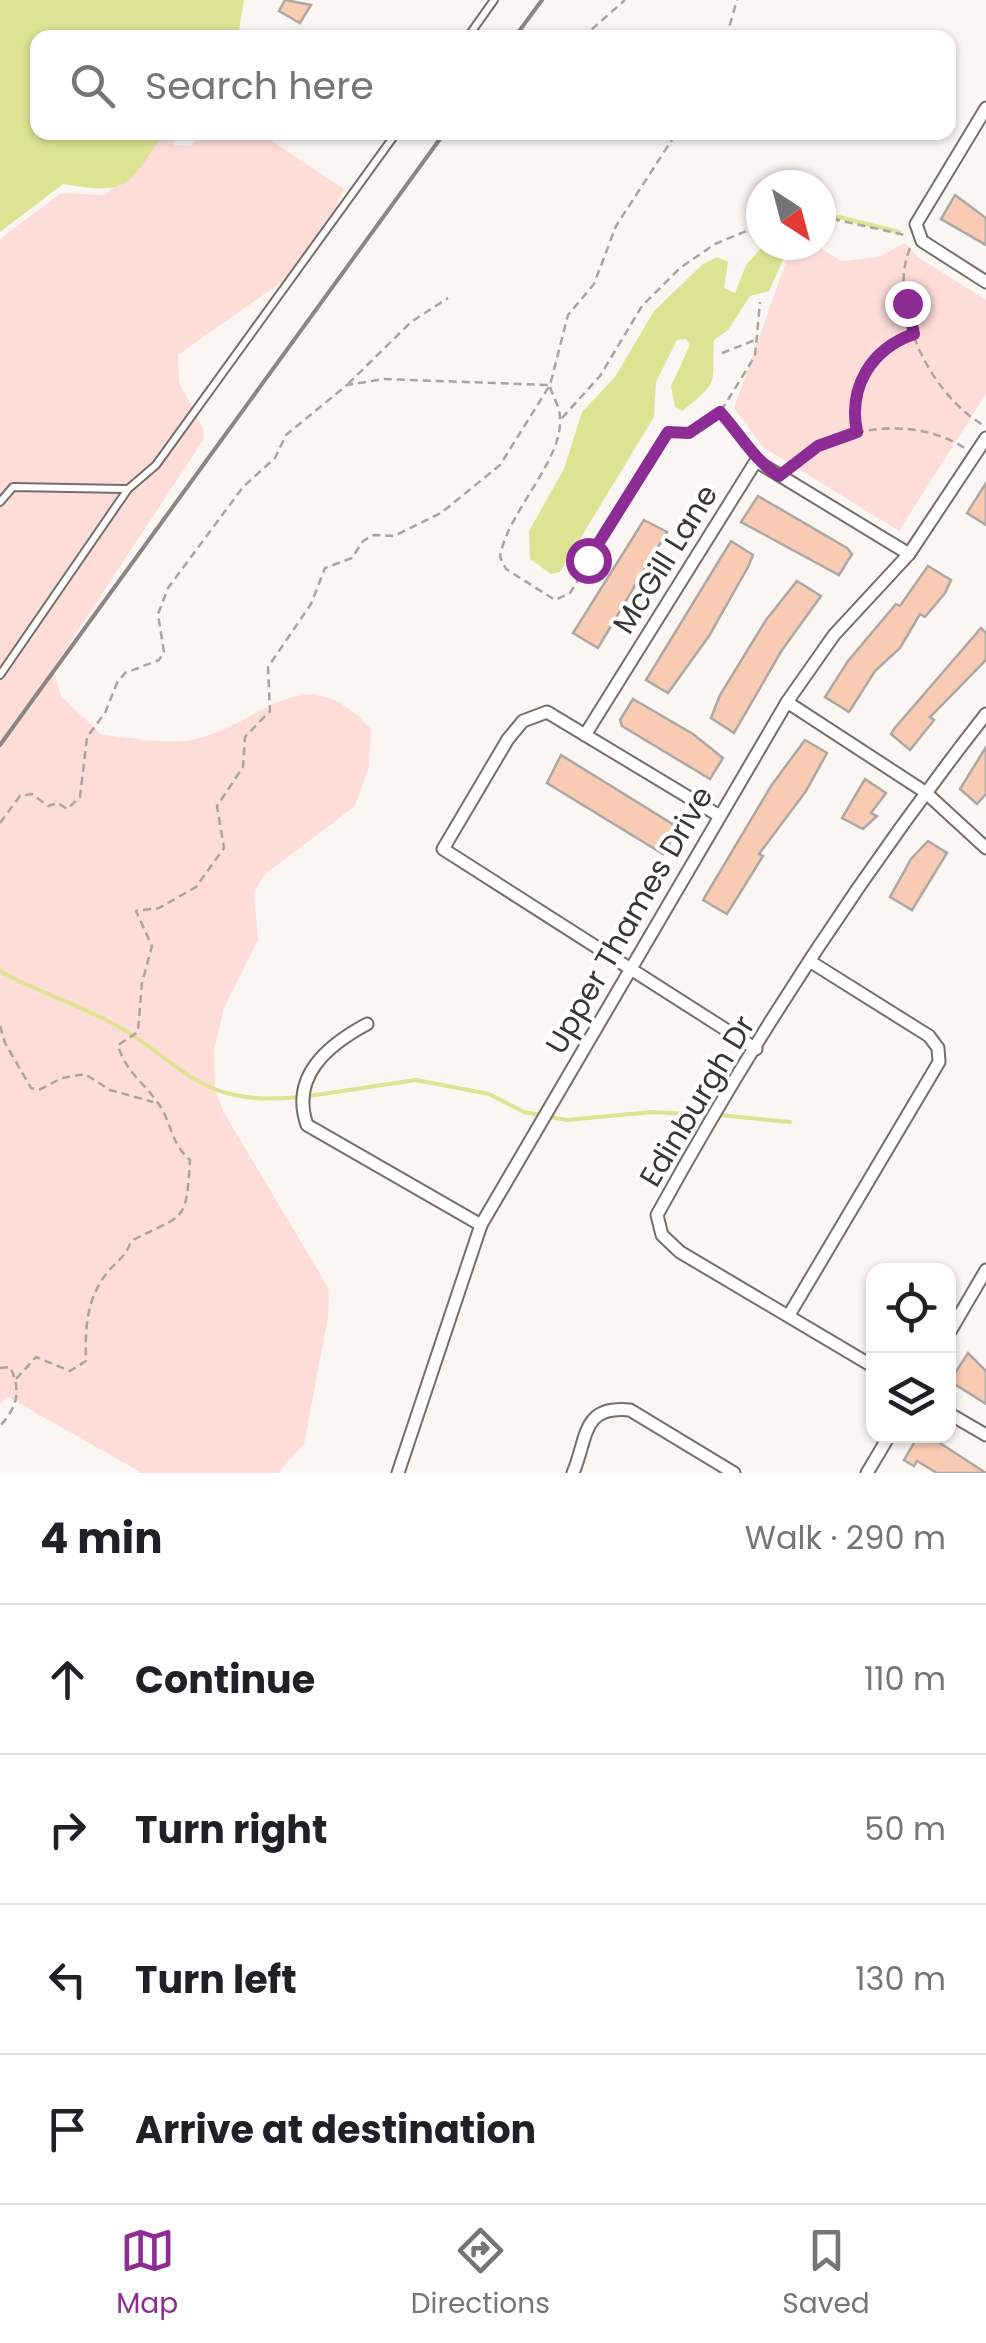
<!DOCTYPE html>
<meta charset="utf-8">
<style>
:root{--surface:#fff;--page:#f6f6f6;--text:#202124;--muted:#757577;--line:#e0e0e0;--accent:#8d2c95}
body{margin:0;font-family:Poppins,sans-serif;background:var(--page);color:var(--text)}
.controls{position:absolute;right:30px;bottom:30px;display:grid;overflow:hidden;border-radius:20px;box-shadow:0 2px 8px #0004}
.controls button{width:90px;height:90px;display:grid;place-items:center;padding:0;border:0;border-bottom:2px solid var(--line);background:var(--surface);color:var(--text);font:50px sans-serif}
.compass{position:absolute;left:746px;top:170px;width:90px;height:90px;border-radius:50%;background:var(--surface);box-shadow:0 2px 8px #0004;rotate:144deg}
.stop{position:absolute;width:30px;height:30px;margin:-22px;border:8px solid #8d2c95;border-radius:50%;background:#fff}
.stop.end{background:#8d2c95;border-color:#fff;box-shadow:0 2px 10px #0008}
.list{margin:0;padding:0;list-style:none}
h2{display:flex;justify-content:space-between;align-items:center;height:130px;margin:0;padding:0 40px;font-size:42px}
h2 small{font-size:32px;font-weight:400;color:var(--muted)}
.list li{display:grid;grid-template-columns:65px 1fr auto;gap:30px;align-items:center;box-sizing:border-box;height:150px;padding:0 40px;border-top:2px solid var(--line)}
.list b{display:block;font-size:38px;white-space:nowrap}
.list em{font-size:32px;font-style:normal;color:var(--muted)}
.icon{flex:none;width:55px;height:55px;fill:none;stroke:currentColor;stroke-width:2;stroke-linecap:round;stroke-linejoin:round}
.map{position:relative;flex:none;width:986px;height:1473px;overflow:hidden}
.search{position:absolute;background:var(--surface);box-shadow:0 2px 8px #0004;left:30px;right:30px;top:30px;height:110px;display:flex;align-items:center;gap:25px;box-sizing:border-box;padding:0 35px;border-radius:20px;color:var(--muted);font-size:38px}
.sheet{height:730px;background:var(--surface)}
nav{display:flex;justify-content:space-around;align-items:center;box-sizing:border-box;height:140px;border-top:2px solid var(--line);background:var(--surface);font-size:28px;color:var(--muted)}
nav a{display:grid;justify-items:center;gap:5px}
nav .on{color:var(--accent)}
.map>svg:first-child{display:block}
.green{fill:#feddd9}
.water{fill:#dde393}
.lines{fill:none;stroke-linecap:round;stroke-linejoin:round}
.stream{stroke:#dde393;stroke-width:4}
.building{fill:#f9cbb3;stroke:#ada8a6;stroke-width:2.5}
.service-casing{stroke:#726f6c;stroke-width:10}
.minor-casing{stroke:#726f6c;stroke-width:15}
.path{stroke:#a8a4a2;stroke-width:2.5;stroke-dasharray:8 5;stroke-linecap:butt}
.service{stroke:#fff;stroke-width:6}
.minor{stroke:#fff;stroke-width:11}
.rail{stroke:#898684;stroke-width:4}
.route{stroke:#8d2c95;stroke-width:12}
.labels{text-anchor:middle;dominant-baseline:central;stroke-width:8;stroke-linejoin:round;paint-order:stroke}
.street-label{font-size:30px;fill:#393736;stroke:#fff}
</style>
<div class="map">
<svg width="986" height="1473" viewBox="0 0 986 1473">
<rect width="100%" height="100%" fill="#faf6f3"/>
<g class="green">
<path d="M149,133H173L174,145L191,146L201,133H260L344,189L334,211L283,281L178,355L179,382L203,428L204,439L53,668L61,696L102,735C130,737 168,746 196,739C269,720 303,655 371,729L369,767L355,806L264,875L254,893L258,940L224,1008L214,1050L215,1089L223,1111L329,1289L328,1317L304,1444L278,1473H142L8,1397L0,1404V239L61,193L104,195L124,179Z"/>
<polygon points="905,243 918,257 986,300 986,394 899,531 763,447 734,408 792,245 816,245 841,261 878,257"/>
</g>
<g class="water">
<path d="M0,0H244L238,37L38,38V132L164,133C127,187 130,195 63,184L0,232Z"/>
<path d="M764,245H790L769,291L750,296L728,330L714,340C711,384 722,380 682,411L675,407L671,386L690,345L686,339L677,340L656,382L654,417L560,572L551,574L530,559L529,531L564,469L582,412L615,377L654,311L703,264L717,257L728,262L724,288L735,293L746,265Z"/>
</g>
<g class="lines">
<g class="stream">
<polyline points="821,220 839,217 899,232"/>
<path d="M0,971C32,989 65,1000 98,1016C180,1054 190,1109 299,1097"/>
<polyline points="309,1096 416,1080 489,1094 524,1112 567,1120 652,1112 711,1115"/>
<polyline points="720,1115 790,1122"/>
</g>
</g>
<g class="building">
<polygon points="285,0 311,5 300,23 279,11"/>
<polygon points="955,195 986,218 986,245 941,219"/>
<polygon points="986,483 986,525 967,513"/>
<polygon points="758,496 847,548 852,554 839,575 741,522"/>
<polygon points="644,520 667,532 598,648 573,633"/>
<polygon points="731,541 753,555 748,567 709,636 668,693 646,680"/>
<polygon points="928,566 951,580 945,593 925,617 920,614 900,648 875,671 849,712 825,697 848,661 896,604 900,606"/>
<polygon points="797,581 821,596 782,650 734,733 711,718 720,695 766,620"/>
<polygon points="981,628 986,633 986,660 930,717 934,720 910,750 891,734 894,729"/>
<polygon points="633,699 693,734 723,758 710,779 622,726 620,720"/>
<polygon points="805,740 827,753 806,791 759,854 763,856 727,914 703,900 771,786"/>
<polygon points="986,747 986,794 977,804 960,789"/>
<polygon points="561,755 674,825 677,831 663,854 547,783"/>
<polygon points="865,779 886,793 871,813 877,816 863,829 842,818"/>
<polygon points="928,841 947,853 912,910 890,897 911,859"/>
<polygon points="968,1353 986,1371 986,1404 950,1381"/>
<polygon points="918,1436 929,1436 986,1473 937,1473 917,1461 914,1466 904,1460"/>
</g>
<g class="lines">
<g class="service-casing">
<g id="service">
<polyline points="467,38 494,0"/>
<polyline points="0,502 13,487 126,489"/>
<polyline points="0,675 128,489 156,465 397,132"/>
</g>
</g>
<g class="minor-casing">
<g id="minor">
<polyline points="986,108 916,224 922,241 986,282"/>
<polyline points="787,702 925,792 986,848"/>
<polyline points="585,735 756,461 909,554"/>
<polyline points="718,815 547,712 523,721 508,739 443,849 756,1049"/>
<path d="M367,1024C328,1045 290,1076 307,1125L481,1225"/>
<polyline points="789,1315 939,1062 938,1048 929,1036 811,962"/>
<polyline points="948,1335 986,1270"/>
<path d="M874,1367L680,1252L662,1235L657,1215C753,1040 863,871 986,714"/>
<polyline points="948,1413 986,1435"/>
<polyline points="398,1473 481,1225 787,702 834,635 909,554 986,438"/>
<path d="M573,1473C588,1438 581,1405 630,1410L734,1473"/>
<polyline points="867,1473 889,1436"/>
</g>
</g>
<g class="path">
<polyline points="582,38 625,0"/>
<polyline points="726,38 737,0"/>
<polyline points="821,226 833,219 905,235"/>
<path d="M910,248C886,307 932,397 985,426"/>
<polyline points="722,353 755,340"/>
<polyline points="348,384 411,322 448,298"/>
<path d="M550,387C553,396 560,408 560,418C563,461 507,512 500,557L506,569L555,600L570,593L668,432L689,433L720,413L750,450"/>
<polyline points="721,411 755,356 760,302"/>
<polyline points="562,418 600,376 642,306 680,268 715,244 761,225"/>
<path d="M857,431C849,389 870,349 911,335"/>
<path d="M787,467C832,426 914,414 966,449"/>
<polyline points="0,823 20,796 32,794 48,806 58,803 67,809 80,797 87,737 105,713 117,683 125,673 159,660 164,652 158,614 168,588 243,487 275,458 286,435 347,385 384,379 548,385"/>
<polyline points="0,1026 5,1043 31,1088 39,1090 62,1078 85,1074 110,1090 153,1102"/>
<path d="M0,1368L10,1367C22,1392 17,1407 0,1426"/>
<path d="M16,1379L36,1357L70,1371L86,1361C85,1330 86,1299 107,1273C117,1260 125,1259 131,1241C185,1213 186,1225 190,1160C173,1145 173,1131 163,1111C150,1087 125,1073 118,1045L138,1032L142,983L152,946L136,911L159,908L196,887L224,848L217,806L243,767L245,737L270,711L268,667L311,604L325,568L352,558L363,541L374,535L394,536L441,513L500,465L550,385L568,315L594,284L616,226L677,132"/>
</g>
<use href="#service" class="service"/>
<use href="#minor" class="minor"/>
<g class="rail">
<polyline points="514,38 542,0"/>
<polyline points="0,745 445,132"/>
</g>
</g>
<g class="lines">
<path class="route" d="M588,560L668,432L689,433L720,412C741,435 753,459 779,476L818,446L857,432C848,387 871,349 914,334L907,303"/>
</g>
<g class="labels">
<g class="street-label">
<text transform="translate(665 559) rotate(-58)">McGill Lane</text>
<text transform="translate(629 920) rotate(-60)">Upper Thames Drive</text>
<text transform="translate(697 1101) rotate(-59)">Edinburgh Dr</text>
</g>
</g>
</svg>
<div class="controls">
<button><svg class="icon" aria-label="locate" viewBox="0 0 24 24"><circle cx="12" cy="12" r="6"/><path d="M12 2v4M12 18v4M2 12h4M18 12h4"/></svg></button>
<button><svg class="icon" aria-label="layers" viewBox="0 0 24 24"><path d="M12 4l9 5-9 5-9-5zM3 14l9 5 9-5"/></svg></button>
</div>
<svg class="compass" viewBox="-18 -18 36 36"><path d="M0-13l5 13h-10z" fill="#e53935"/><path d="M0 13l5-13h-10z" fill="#757577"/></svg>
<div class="stop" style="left:588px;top:560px"></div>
<div class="stop end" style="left:907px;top:303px"></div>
<div class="search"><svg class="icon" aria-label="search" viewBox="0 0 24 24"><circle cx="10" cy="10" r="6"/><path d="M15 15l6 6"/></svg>Search here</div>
</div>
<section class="sheet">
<h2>4 min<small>Walk · 290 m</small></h2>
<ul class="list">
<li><svg class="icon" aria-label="ahead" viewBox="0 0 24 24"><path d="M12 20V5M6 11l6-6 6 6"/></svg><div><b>Continue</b></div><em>110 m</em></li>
<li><svg class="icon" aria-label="right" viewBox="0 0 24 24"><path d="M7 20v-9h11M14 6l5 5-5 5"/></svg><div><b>Turn right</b></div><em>50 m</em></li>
<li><svg class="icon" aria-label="left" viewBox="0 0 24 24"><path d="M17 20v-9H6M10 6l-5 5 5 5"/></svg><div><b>Turn left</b></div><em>130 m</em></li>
<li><svg class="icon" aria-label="arrive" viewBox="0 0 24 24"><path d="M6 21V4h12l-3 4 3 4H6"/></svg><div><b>Arrive at destination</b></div></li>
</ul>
</section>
<nav>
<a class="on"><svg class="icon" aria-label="map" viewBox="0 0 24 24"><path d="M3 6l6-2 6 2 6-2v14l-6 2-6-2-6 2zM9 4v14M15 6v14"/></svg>Map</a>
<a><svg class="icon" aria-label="directions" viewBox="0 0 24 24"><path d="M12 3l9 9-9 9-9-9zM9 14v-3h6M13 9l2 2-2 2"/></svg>Directions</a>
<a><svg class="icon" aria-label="saved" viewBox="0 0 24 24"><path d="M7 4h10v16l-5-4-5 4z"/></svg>Saved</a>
</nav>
